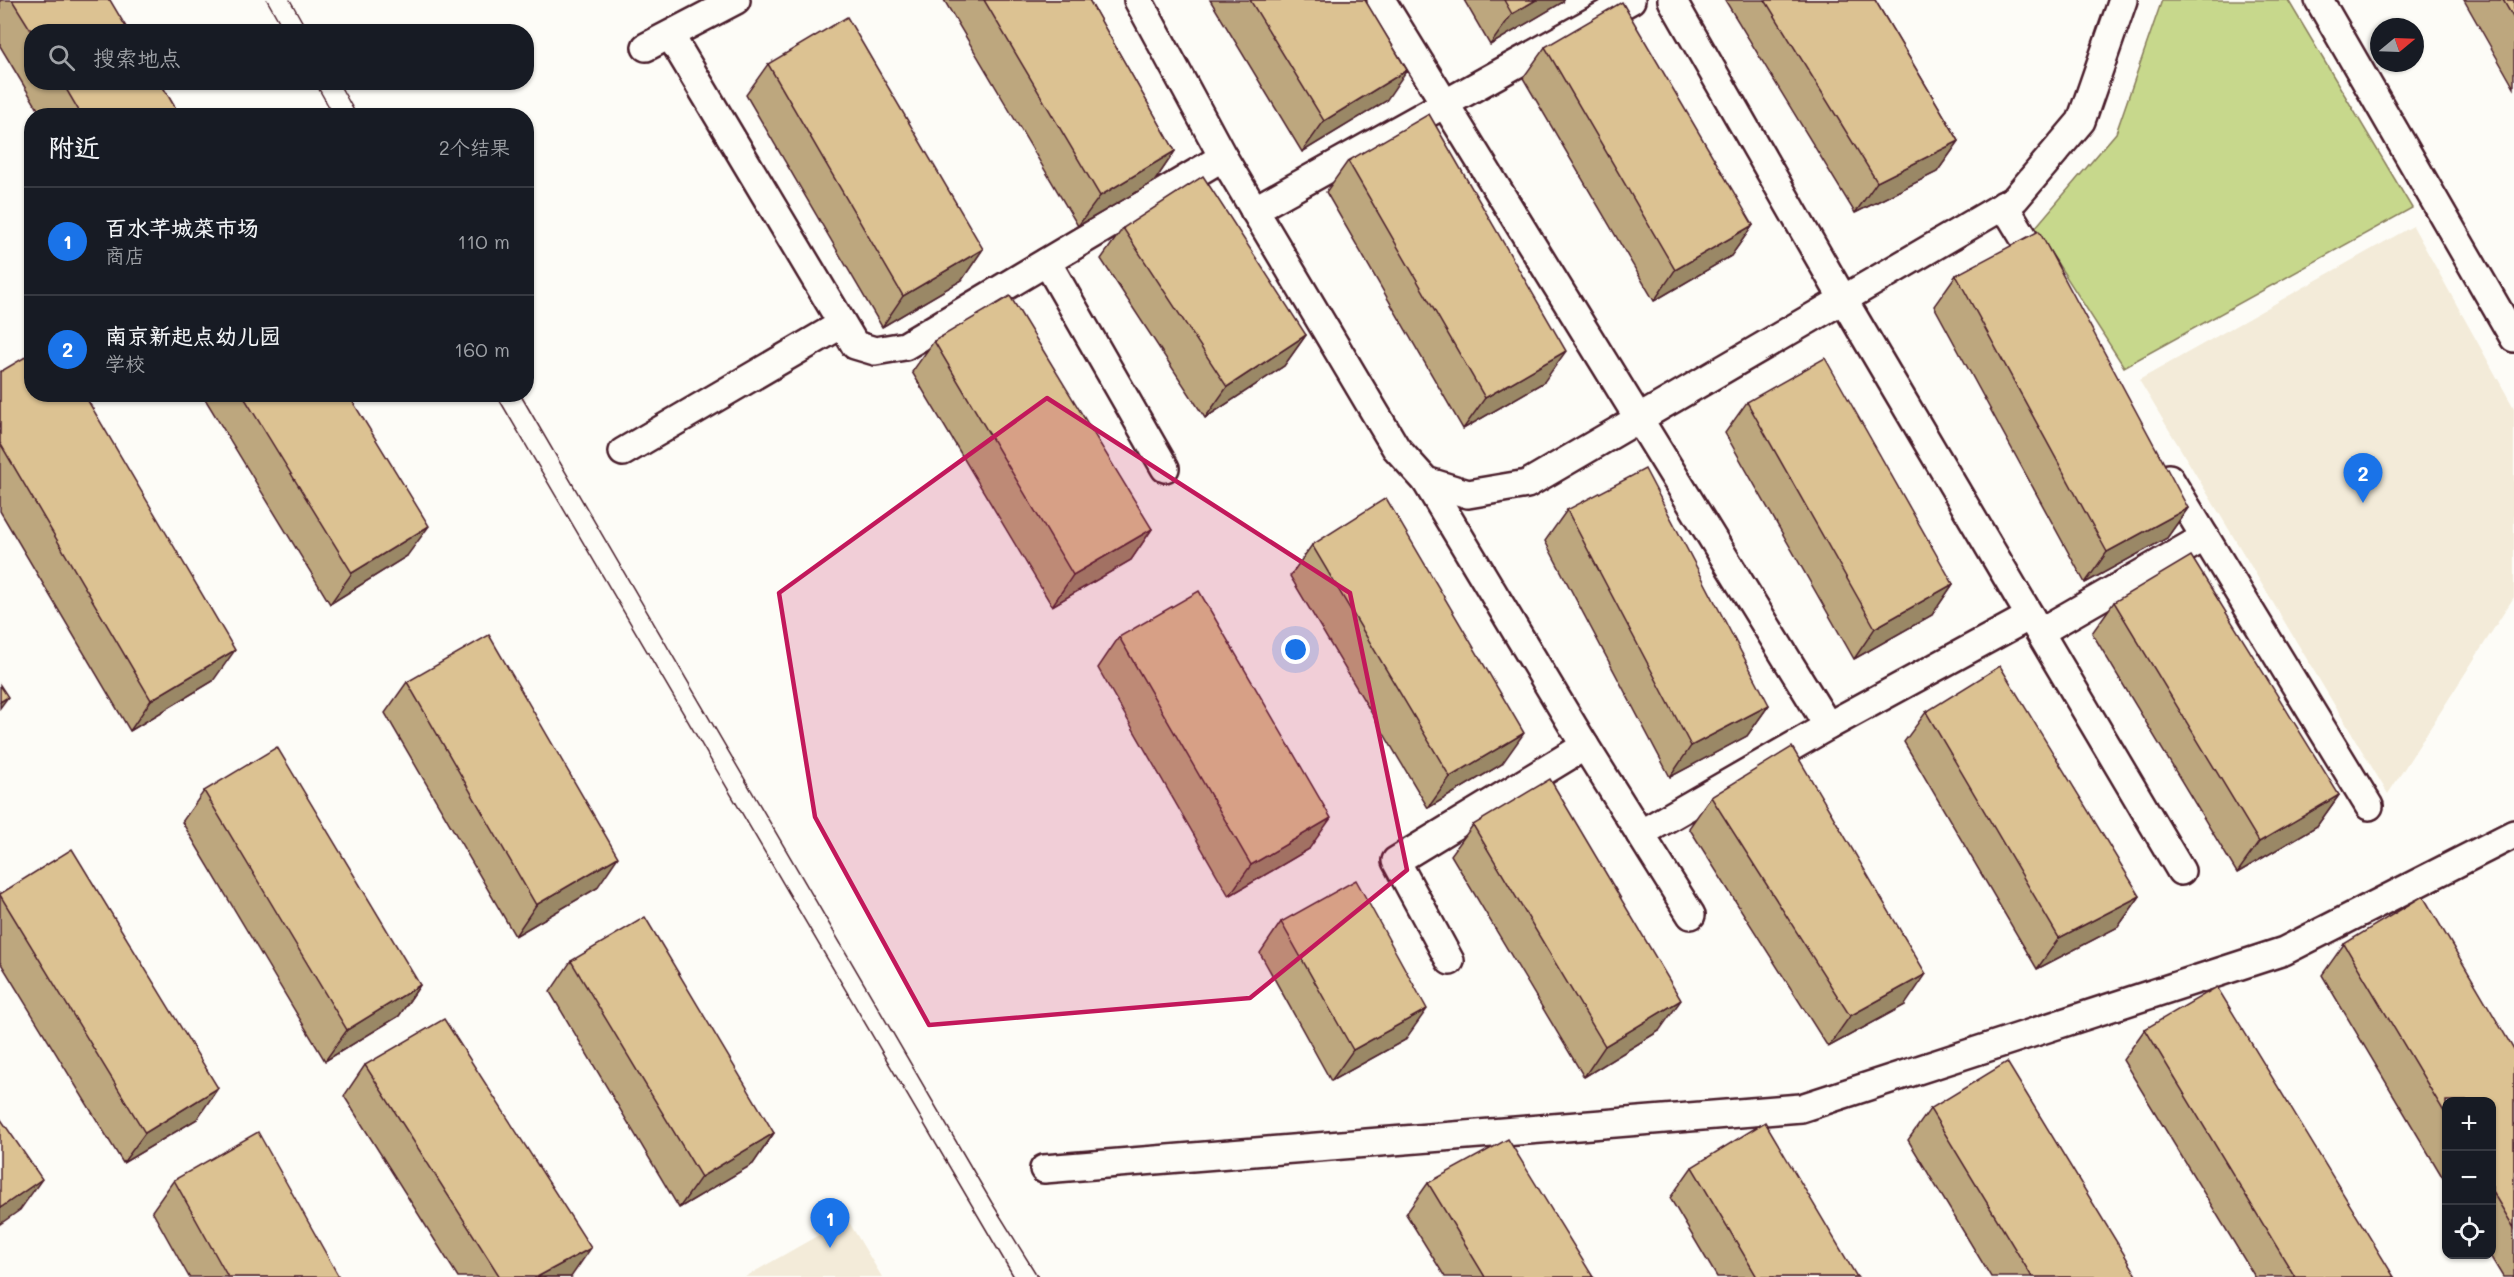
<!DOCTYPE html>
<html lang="zh">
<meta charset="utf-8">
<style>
:root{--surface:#171b24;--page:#242831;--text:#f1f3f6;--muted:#9ea1a6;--line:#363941;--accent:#1a73e8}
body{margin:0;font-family:Mali,"LXGW WenKai TC",sans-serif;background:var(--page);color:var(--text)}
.controls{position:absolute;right:18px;bottom:18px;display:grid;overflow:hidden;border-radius:12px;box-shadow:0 2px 4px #0004}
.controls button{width:54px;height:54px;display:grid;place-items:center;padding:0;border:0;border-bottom:2px solid var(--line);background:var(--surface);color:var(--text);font:30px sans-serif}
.compass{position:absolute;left:2370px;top:18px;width:54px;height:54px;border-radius:50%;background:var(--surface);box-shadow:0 2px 4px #0004;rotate:71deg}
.you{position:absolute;left:1296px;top:650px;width:21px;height:21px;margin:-15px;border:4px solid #fff;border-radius:50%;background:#1a73e8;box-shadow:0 0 0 9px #1a73e833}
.badge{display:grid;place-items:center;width:39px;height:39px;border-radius:50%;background:var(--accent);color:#fff;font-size:20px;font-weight:700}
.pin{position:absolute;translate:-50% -50px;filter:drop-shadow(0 2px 3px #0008)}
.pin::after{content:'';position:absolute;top:32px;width:21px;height:18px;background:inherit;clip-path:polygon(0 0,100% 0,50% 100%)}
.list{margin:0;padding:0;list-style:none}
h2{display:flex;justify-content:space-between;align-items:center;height:78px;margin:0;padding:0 24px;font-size:26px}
h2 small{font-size:20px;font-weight:400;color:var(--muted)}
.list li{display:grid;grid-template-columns:39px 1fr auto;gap:18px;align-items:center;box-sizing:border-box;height:108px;padding:0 24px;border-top:2px solid var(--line)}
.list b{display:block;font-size:22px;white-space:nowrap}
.list p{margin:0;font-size:20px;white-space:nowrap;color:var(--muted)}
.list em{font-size:20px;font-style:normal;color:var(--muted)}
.icon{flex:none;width:33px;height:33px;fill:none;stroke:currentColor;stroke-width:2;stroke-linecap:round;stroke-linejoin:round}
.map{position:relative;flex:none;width:2514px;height:1277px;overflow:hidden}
.search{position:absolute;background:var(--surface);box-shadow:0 2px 4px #0004;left:24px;top:24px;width:510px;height:66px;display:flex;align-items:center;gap:15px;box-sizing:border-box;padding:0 21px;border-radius:24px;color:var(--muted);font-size:22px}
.panel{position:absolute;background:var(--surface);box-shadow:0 2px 4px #0004;left:24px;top:108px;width:510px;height:294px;border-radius:24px}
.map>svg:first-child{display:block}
.built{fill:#f3ebd9}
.green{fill:#c7d88c;stroke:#887c5c;stroke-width:1.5}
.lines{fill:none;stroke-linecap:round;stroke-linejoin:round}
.service-casing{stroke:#4a1f2b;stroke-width:32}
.service{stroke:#fdfcf7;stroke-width:27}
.tram{stroke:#4a1f2b;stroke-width:1.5}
.wall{fill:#bda77e;stroke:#4a1f2b;stroke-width:1.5}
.shaded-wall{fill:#9a8866;stroke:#4a1f2b;stroke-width:1.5}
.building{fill:#dcc292;stroke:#4a1f2b;stroke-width:1.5}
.marked{fill:#c2185b;fill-opacity:0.2;stroke:#c2185b;stroke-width:4.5;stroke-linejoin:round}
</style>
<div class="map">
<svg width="2514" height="1277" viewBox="0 0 2514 1277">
<rect width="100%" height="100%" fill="#fdfcf7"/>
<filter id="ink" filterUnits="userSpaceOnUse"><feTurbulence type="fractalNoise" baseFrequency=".0167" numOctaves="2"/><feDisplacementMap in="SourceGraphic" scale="12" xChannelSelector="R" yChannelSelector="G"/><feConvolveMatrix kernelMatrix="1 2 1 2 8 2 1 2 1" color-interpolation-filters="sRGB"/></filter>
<g filter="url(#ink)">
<g class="built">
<polygon points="2413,226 2514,408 2514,597 2388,794 2139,380"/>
<polygon points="847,1219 882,1277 745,1277"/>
</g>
<polygon class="green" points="2162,0 2288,0 2412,208 2124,367 2035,228 2116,133"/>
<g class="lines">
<g class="service-casing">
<g id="service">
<polyline points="1138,0 1223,157 1396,448 1426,481 1468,494 1527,484 2015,199 2081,121 2123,0"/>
<polyline points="1381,0 1828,726 2030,616 1843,299 1672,0"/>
<polyline points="2319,0 2514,338"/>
<polyline points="670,35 855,345 875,351 905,346 1223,157"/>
<polyline points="646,47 736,0"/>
<polyline points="2004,205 2044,271"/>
<polyline points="1254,210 1631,0"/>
<polyline points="1047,262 1165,468"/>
<polyline points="623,452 842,324"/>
<polyline points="2169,478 2369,806"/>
<polyline points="1426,481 1585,746 1396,861 1450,961"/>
<polyline points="2030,616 2181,871"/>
<polyline points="2040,632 2205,537"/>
<polyline points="1585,746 1691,915"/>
<polyline points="1640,834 1828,726"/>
<polyline points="1044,1169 1801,1108 2284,951 2514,834"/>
</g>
</g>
<use href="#service" class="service"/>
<g class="tram">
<polyline points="267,0 285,32"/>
<polyline points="290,0 308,32"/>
<polyline points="315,82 334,116"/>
<polyline points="338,82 357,116"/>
<polyline points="496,394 1014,1277"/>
<polyline points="520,394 992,1203 1038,1277"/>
</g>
</g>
<g class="wall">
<polygon points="0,0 110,0 32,32 32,82 160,82 180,116 42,116 0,46"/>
<polygon points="944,0 1089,0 1175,151 1154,182 1078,226"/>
<polygon points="1210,0 1365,0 1386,101 1302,152"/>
<polygon points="1464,0 1564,0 1563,2 1490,45"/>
<polygon points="1725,0 1875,0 1959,141 1937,172 1855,213"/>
<polygon points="2464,0 2514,0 2514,88"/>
<polygon points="1545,47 1753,225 1731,256 1654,301 1523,78"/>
<polygon points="768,64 983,249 962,280 882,327 746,95"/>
<polygon points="1348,161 1544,382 1463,429 1326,192"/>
<polygon points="1123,228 1306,335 1284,366 1205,418 1101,259"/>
<polygon points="1956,275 2188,508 2167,538 2085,583 1934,306"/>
<polygon points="934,341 1152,529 1131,560 1052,606 912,372"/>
<polygon points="0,372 213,681 130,731 0,511"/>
<polygon points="202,394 348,394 407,556 330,604"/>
<polygon points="1747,402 1953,584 1932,615 1854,659 1725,433"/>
<polygon points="1567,510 1769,705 1747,736 1670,777 1545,541"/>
<polygon points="1312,545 1502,764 1428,808 1290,576"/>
<polygon points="2114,602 2339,795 2317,826 2237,873 2092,633"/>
<polygon points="1119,637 1309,849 1229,896 1098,668"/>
<polygon points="407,682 597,888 515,936 385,713"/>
<polygon points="1926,712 2140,896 2118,927 2037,969 1904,742"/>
<polygon points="204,791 420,985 399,1016 325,1061 182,822"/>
<polygon points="1711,797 1905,1005 1828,1047 1689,828"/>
<polygon points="1473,825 1659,1031 1584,1077 1451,855"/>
<polygon points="0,894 197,1119 123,1163 0,962"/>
<polygon points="1281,922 1405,1040 1331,1081 1260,953"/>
<polygon points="2344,944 2514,1050 2514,1277 2503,1277 2489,1254 2492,1254 2492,1101 2446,1101 2446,1183 2322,975"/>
<polygon points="571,961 774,1133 753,1164 679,1208 550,992"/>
<polygon points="2145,1029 2394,1277 2255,1277 2123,1060"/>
<polygon points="365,1065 571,1277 458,1277 344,1096"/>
<polygon points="1930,1109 2138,1277 1991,1277 1908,1140"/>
<polygon points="1692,1167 1857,1277 1717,1277 1670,1198"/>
<polygon points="174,1180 339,1277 189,1277 152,1211"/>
<polygon points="1428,1183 1593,1277 1445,1277 1406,1214"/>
</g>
<g class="shaded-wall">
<polygon points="1536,0 1564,0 1563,2 1490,45 1512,14"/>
<polygon points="1407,70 1386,101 1302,152 1324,121"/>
<polygon points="1959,141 1937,172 1855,213 1877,182"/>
<polygon points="1175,151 1154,182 1078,226 1100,196"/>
<polygon points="1753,225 1731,256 1654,301 1675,270"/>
<polygon points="983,249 962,280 882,327 903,296"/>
<polygon points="1306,335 1284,366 1205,418 1227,387"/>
<polygon points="1566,351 1544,382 1463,429 1485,398"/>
<polygon points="2188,508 2167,538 2085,583 2107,552"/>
<polygon points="429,526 407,556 330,604 352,573"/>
<polygon points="1152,529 1131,560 1052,606 1073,575"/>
<polygon points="1953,584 1932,615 1854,659 1875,628"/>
<polygon points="235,650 213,681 130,731 151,700"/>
<polygon points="8,697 0,708 0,702"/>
<polygon points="1769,705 1747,736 1670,777 1691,746"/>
<polygon points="1524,733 1502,764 1428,808 1450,777"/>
<polygon points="2339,795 2317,826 2237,873 2259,842"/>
<polygon points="1331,818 1309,849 1229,896 1251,865"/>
<polygon points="618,857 597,888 515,936 536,905"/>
<polygon points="2140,896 2118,927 2037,969 2059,938"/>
<polygon points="1926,974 1905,1005 1828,1047 1850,1016"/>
<polygon points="420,985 399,1016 325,1061 347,1030"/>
<polygon points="1681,1000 1659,1031 1584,1077 1605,1046"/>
<polygon points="1427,1009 1405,1040 1331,1081 1353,1050"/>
<polygon points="218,1088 197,1119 123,1163 145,1133"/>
<polygon points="774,1133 753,1164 679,1208 701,1177"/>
<polygon points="42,1179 20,1210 0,1224 0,1208"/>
<polygon points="591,1248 571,1277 537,1277"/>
</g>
<g class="building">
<polygon points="12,0 110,0 129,32 32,32"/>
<polygon points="984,0 1089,0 1175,151 1100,196"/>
<polygon points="1250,0 1365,0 1407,70 1324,121"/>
<polygon points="1504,0 1536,0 1512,14"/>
<polygon points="1765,0 1875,0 1959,141 1877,182"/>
<polygon points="2503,0 2514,0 2514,19"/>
<polygon points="1622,2 1753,225 1675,270 1545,47"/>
<polygon points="847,17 983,249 903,296 768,64"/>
<polygon points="62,82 160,82 180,116 82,116"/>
<polygon points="1429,114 1566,351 1485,398 1348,161"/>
<polygon points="1203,176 1306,335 1227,387 1123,228"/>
<polygon points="2039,231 2188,508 2107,552 1956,275"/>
<polygon points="1010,296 1152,529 1073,575 934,341"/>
<polygon points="32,353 32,394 84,394 235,650 151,700 0,443 0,372"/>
<polygon points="1825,358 1953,584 1875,628 1747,402"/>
<polygon points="242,394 348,394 429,526 352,573"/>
<polygon points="1645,469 1769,705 1691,746 1567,510"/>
<polygon points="1386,498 1524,733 1450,777 1312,545"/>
<polygon points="2191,556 2339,795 2259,842 2114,602"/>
<polygon points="1199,591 1331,818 1251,865 1119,637"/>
<polygon points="489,635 618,857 536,905 407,682"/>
<polygon points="2000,666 2140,896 2059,938 1926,712"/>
<polygon points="0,685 8,697 0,702"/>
<polygon points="277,747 420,985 347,1030 204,791"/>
<polygon points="1792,747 1926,974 1850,1016 1711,797"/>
<polygon points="1550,779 1681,1000 1605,1046 1473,825"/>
<polygon points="72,849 218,1088 145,1133 0,895 0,894"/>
<polygon points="1356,880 1427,1009 1353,1050 1281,922"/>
<polygon points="2423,896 2514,1050 2514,1228 2492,1191 2492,1101 2446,1101 2446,1115 2344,944"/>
<polygon points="645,917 774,1133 701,1177 571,961"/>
<polygon points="2217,987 2394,1277 2295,1277 2145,1029"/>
<polygon points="444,1019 591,1248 537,1277 500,1277 365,1065"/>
<polygon points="2007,1062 2138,1277 2032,1277 1930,1109"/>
<polygon points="0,1118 42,1179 0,1208"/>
<polygon points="1765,1122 1857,1277 1757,1277 1692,1167"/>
<polygon points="258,1132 339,1277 228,1277 174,1180"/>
<polygon points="1508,1139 1593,1277 1485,1277 1428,1183"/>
</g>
</g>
<path class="marked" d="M1047,398L1350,593L1407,870L1250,998L929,1025L815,817L779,593Z"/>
</svg>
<div class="controls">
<button>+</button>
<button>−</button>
<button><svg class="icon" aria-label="locate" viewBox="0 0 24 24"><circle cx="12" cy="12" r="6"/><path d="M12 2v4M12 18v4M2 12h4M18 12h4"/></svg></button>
</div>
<svg class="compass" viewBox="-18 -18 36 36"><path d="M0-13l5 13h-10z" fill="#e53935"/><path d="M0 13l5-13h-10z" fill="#9ea1a6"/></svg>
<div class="you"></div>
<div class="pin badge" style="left:830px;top:1248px">1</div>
<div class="pin badge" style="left:2363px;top:503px">2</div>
<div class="search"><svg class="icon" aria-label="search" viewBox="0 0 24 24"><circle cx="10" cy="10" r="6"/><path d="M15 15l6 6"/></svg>搜索地点</div>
<section class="panel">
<h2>附近<small>2个结果</small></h2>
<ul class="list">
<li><span class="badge">1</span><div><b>百水芊城菜市场</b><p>商店</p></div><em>110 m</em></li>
<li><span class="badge">2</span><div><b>南京新起点幼儿园</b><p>学校</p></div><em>160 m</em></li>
</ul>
</section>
</div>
